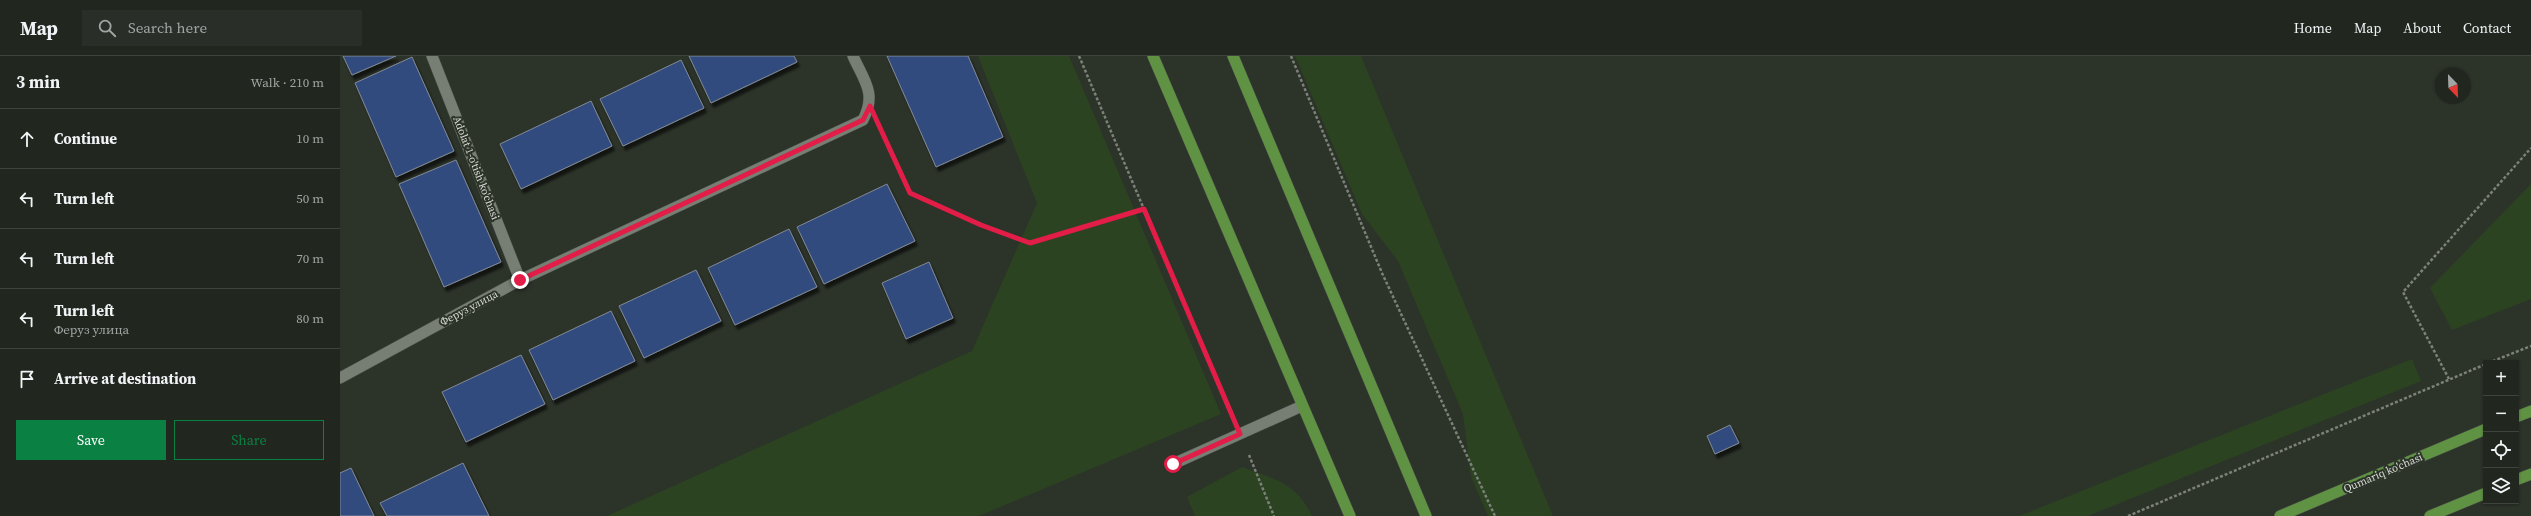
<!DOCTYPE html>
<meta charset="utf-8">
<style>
:root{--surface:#21261f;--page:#292e28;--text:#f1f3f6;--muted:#a2a5a4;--line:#3e433d;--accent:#0b8043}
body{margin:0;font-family:"Source Serif 4",serif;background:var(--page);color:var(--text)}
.controls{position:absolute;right:12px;bottom:12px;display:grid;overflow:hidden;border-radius:0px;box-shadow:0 1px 3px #0004}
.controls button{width:36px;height:36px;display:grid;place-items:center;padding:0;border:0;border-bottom:1px solid var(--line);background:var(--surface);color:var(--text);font:20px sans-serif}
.compass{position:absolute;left:2095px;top:12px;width:36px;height:36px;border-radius:50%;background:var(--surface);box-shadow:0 1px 3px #0004;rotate:157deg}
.stop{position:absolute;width:12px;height:12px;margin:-9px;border:3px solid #e11d48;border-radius:50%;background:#fff}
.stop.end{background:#e11d48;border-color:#fff;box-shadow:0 1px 4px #0008}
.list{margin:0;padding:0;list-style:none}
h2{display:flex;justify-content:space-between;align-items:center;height:52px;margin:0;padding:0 16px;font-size:17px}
h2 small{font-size:13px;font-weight:400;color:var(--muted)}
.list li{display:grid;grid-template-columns:26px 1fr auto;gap:12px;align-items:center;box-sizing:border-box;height:60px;padding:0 16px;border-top:1px solid var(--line)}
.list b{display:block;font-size:15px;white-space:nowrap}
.list p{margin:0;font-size:13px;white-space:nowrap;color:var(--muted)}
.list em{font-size:13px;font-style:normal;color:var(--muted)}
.actions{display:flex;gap:8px;padding:12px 16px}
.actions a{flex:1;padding:9px 0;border:1px solid var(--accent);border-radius:0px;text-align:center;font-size:14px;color:var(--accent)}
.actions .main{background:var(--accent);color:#fff}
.icon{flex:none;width:22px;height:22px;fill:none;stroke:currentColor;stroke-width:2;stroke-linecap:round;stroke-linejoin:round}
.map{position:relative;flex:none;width:2191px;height:460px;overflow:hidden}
header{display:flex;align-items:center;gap:24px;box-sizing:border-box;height:56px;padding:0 20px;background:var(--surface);border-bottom:1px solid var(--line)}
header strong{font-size:19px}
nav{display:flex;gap:22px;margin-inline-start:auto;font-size:14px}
.search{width:280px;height:36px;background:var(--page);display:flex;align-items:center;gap:10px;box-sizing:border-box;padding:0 14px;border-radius:0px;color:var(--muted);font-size:15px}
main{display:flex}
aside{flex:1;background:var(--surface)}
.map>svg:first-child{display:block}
.green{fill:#2c4322}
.building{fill:#314c7f;stroke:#828995;filter:url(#shadow)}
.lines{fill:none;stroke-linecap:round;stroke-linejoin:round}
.service-casing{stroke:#4a5048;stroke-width:12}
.minor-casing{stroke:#4a5048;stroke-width:12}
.primary-casing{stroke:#4a5048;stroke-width:12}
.path{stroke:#7c8179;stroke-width:2.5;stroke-dasharray:3 2;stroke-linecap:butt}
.service{stroke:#777f74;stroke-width:11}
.minor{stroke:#777f74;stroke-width:11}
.primary{stroke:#609244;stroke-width:11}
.route{stroke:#e11d48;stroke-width:5}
.labels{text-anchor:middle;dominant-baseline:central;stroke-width:4;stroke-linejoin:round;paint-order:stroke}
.street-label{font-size:11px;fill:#d6dad4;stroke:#2c3329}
</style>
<header>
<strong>Map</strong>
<div class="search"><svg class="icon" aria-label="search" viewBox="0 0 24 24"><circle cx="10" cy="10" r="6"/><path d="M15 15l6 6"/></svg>Search here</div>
<nav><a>Home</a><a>Map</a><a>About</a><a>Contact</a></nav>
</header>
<main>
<aside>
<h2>3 min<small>Walk · 210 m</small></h2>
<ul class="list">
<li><svg class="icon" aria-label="ahead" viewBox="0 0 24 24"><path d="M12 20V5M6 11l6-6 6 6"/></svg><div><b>Continue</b></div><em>10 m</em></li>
<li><svg class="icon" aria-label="left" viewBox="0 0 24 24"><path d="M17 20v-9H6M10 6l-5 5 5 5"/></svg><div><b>Turn left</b></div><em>50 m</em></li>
<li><svg class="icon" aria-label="left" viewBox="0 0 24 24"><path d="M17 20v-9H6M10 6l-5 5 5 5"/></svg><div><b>Turn left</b></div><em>70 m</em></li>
<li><svg class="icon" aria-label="left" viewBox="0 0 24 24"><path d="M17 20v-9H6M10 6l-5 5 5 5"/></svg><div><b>Turn left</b><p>Феруз улица</p></div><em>80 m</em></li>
<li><svg class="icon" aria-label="arrive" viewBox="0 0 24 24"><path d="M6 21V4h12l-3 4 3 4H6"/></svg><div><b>Arrive at destination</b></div></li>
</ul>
<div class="actions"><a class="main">Save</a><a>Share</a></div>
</aside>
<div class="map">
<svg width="2191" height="460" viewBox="0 0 2191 460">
<defs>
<filter id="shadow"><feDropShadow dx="2.5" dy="4.5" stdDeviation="1" flood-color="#0009"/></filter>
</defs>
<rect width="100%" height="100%" fill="#2c3329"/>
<g class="green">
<polygon points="638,0 729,0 881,358 639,460 267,460 632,295 697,147"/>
<polygon points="955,0 1021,0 1213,460 1148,460 1131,421 1123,358 1058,205 1022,158"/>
<polygon points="2191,128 2191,243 2112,274 2090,232"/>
<polygon points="2072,303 2081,325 1748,460 1679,460"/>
<path d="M902,411C934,423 957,427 972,460H855L847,441Z"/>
</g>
<g class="building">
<polygon points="3,0 56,0 12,19"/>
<polygon points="349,0 454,0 457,6 371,47"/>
<polygon points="547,0 628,0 663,81 596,111"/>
<polygon points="72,1 114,95 56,121 15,27"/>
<polygon points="341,4 364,52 283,90 260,43"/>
<polygon points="251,45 272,90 181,133 160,88"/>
<polygon points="116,104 161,206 104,231 59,128"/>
<polygon points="547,128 575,185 484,228 457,171"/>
<polygon points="449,173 477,231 395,269 368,212"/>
<polygon points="589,206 613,262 566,283 542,227"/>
<polygon points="356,214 381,265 304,302 279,250"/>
<polygon points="271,255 295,305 213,344 189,294"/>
<polygon points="181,299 205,348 126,386 102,336"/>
<polygon points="1390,369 1399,387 1375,398 1367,380"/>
<polygon points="123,407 149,460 47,460 40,447"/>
<polygon points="11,412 34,460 0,460 0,417"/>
</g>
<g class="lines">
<g class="service-casing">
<polyline id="service" points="833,408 962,350"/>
</g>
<g class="minor-casing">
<g id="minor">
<polyline points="92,0 180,224"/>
<path d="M0,322L180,224L523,64C537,37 524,25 513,0"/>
</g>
</g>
<g class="primary-casing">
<g id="primary">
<polyline points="813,0 1010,460"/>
<polyline points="893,0 1086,460"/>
<polyline points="2176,361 2191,355"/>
<polyline points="2176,424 2191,418"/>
<polyline points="1940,460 2146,373"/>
<polyline points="2090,460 2146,437"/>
</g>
</g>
<g class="path">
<polyline points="739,0 890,356"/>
<polyline points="951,0 1042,217 1155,460"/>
<polyline points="542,76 570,137 641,169 690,187 804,153"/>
<polyline points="2148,307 2191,290"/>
<polyline points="2109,323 2063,236 2191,92"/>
<polyline points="909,399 934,460"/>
<polyline points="1788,460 2146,308"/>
</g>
<use href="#service" class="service"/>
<use href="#minor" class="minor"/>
<use href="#primary" class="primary"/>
</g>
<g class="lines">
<polyline class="route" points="180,224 523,64 530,50 570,137 641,169 690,187 804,153 900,378 833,408"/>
</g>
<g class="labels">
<g class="street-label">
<text transform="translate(136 112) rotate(69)">Adolat 1-o'tish ko'chasi</text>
<text transform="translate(129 252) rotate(-28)">Феруз улица</text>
<text transform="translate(2043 417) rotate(-23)">Qumariq ko'chasi</text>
</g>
</g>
</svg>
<div class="controls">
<button>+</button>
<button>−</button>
<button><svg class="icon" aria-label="locate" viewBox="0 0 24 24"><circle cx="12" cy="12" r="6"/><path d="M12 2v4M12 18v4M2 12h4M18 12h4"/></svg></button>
<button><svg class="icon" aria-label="layers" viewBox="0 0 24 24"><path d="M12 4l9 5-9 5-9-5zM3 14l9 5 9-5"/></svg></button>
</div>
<svg class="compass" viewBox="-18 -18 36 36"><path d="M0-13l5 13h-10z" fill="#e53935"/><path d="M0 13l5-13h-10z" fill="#a2a5a4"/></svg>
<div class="stop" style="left:833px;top:408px"></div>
<div class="stop end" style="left:180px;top:224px"></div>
</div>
</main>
